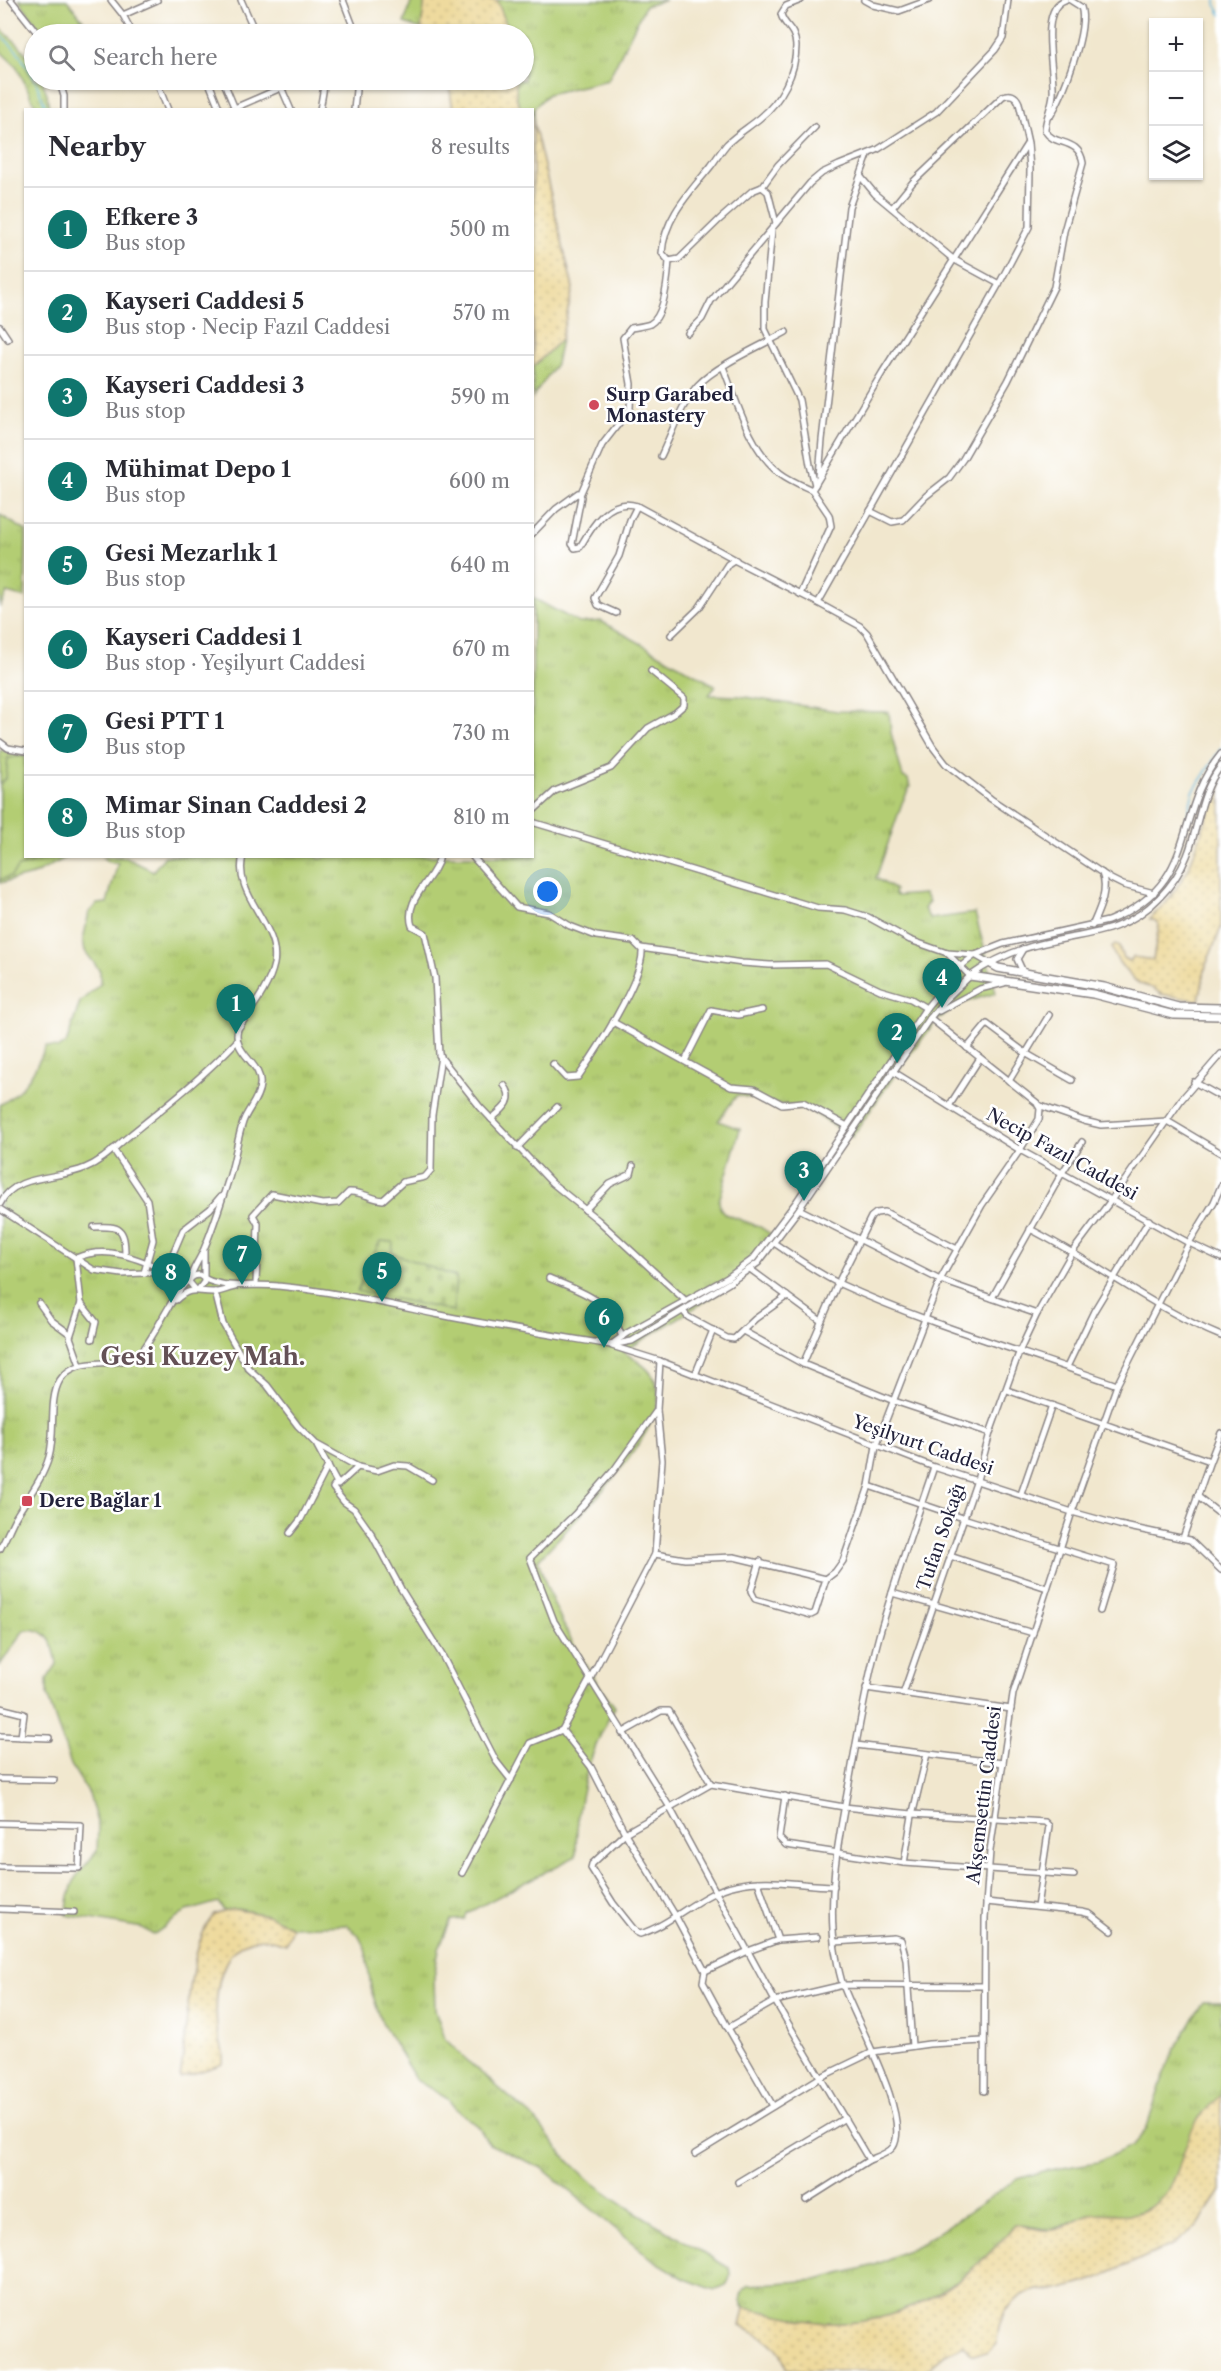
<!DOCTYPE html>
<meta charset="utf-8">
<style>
:root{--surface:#fff;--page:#f7f7f7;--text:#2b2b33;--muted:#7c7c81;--line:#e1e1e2;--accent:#0f766e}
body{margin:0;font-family:"Libre Caslon Text",serif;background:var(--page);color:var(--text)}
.controls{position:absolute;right:18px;top:18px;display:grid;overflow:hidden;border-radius:0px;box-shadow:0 2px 4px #0004}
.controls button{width:54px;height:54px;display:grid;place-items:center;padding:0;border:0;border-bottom:2px solid var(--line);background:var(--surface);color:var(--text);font:30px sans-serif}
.you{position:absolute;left:548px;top:892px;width:21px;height:21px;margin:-15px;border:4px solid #fff;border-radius:50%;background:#1a73e8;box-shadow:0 0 0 9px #1a73e833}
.badge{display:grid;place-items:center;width:39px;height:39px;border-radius:50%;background:var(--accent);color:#fff;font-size:20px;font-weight:700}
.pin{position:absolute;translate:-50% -50px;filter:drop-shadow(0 2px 3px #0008)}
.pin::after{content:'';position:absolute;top:32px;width:21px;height:18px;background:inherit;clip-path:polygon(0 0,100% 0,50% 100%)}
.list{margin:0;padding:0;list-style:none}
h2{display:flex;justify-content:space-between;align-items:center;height:78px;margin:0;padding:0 24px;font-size:26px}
h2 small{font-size:20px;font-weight:400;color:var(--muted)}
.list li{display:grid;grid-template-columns:39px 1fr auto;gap:18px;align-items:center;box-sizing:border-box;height:84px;padding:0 24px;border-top:2px solid var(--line)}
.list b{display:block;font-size:22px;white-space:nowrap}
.list p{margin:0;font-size:20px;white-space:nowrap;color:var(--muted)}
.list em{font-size:20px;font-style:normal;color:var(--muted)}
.icon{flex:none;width:33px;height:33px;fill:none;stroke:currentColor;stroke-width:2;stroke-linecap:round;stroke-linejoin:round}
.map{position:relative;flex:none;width:1221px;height:2371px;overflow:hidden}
.search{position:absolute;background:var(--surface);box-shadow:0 2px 4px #0004;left:24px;top:24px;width:510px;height:66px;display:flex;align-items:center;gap:15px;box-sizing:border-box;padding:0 21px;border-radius:33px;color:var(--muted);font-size:22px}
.panel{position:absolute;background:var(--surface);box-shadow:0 2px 4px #0004;left:24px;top:108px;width:510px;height:750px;border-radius:0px}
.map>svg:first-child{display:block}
.grass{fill:url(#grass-tufts);stroke:#6a7857;stroke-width:1.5}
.sand{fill:url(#sand-dots);stroke:#887e6c;stroke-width:1.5}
.cemetery{fill:url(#cemetery-stones);stroke:#6a7857;stroke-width:1.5}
.park{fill:#b3cd73;stroke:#6a7857;stroke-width:1.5}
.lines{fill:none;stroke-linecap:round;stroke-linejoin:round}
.stream{stroke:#64b8e0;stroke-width:1.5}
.minor-casing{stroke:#8a8484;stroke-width:8}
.major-casing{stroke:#8a8484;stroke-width:10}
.minor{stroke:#fff;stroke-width:5}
.major{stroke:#fff;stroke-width:7}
.poi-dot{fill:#d1495b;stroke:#fff;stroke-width:2}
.labels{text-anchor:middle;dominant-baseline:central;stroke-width:5;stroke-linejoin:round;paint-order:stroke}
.poi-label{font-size:18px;font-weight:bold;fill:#22223b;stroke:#fff;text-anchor:start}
.street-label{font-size:18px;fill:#22223b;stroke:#fff}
.district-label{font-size:24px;font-weight:bold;fill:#645156;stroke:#fff}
</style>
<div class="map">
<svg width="1221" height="2371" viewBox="0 0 1221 2371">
<defs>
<pattern id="grass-tufts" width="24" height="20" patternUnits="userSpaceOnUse" patternTransform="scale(1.5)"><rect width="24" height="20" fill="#b3cd73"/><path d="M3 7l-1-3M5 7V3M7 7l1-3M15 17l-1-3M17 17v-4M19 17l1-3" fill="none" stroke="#9ab064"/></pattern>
<pattern id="sand-dots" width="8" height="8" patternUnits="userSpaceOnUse" patternTransform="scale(1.5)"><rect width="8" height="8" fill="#eeda9e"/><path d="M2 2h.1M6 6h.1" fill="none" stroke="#ccbb89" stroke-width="1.8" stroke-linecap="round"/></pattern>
<pattern id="cemetery-stones" width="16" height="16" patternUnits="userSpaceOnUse" patternTransform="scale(1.5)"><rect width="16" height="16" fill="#b3cd73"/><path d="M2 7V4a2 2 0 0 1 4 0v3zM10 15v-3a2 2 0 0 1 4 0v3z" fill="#9ab064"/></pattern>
</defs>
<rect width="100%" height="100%" fill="#fff"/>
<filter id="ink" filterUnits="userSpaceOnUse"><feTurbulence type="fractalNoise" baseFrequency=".0167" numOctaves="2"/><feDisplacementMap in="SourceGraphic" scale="12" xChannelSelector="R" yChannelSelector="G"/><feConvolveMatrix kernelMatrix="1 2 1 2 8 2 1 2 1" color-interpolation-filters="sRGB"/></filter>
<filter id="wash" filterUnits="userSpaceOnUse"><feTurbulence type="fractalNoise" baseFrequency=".008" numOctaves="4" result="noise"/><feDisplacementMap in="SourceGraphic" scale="24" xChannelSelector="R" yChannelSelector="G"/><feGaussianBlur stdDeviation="1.35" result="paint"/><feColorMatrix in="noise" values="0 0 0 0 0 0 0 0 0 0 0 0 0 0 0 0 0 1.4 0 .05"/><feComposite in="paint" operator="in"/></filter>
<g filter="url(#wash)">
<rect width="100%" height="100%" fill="#f1e7ce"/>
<g class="grass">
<polygon points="19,0 67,0 83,20 44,34"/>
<polygon points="412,0 425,0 421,29 404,23"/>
<polygon points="497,0 666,0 645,6 608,80 548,94 534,108 534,120 532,110 521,109 516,97 516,80 524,80 524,34 510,34"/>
<polygon points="0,28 18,44 32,61 34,65 34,80 42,80 47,94 49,109 37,109 17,67 0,51"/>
<polygon points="561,339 556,364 533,397 533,367"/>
<polygon points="0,515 26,531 25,598 7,593 0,607"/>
<path d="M533,598L579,623L601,621L716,686L709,695L739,696L837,711L889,712L891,733L903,777L908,779L910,787L902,803L876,878L895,890L894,893L896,896L924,894L929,901L924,909L930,919L975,913L996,993L962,1003L938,1019L905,1060L852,1137L811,1111L737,1095L718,1121L740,1129L719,1201L720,1208L725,1214L760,1227L779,1240L752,1270L735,1283L623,1352C641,1362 661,1375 658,1400C654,1444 570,1526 538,1560C554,1614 580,1662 615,1707C587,1754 576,1802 576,1856L467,1913L465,1919L451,1920L439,1949L434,1977L435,2009L445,2039L472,2065L535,2119L563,2155L589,2180L629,2208L729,2268C732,2280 727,2288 715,2290L685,2279L652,2259L542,2168L489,2144L478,2126L455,2108L448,2099L416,2080L382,2023L372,1993L365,1948L358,1935L347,1925L292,1927L267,1915L238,1909L224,1911L218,1902L187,1911L153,1935L143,1928L66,1915L69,1896L75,1878L97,1851L98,1826L89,1794L71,1765L47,1695V1679L57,1664C54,1644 48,1626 24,1630L0,1665V1105C24,1091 35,1071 46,1046L58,1048L66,1044L80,1002L100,984V971L85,951L83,940L89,912L97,904L107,903L118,863L108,862L103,857H125L153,871L165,856H314L321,859L328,856H532Z"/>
<polygon points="0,750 25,756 26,856 67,857 33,875 0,883"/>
<path d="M1203,2002H1221V2095L1199,2118L1173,2184L1164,2197L1151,2207L1133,2214L1120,2216L1107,2214H1089L1052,2230L1015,2224C971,2281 901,2327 826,2323C798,2321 771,2312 744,2308C738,2299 741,2291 749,2285L817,2280L875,2265L922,2243L1018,2179L1044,2171L1098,2162L1133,2145L1146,2130L1164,2074L1175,2049Z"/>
</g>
<g class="sand">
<polygon points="425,0 497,0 510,34 429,34 421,29"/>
<polygon points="448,80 516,80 516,97 521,109 453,109"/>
<polygon points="533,120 573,288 561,339 533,367"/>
<path d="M1221,779V928L1206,965L1199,1001L1160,994C1154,986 1148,988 1139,983C1130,978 1113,957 1112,948L1115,944L1119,947L1123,958L1130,961L1133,957L1153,960L1159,926L1156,921L1150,919L1169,899L1188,870Z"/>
<path d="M233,1909L267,1915L292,1927L286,1944C225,1922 213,1982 217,2027C218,2041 225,2048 223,2064L180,2078C188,2037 186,1945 214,1915Z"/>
<path d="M1221,2095V2191L1199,2224L1174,2244L1096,2279L1063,2289L1052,2291L1037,2290L1022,2295L1005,2311L999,2326L997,2343L987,2353L971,2354L964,2345L945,2354L925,2371H802L786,2368C780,2343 762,2336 740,2326L744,2308C772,2312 801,2322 830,2323C904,2326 972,2280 1015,2224C1029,2227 1047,2234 1061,2228C1071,2224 1078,2217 1090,2214C1107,2211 1122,2218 1140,2212C1178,2199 1177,2162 1192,2130C1199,2116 1209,2105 1221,2095Z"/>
</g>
<polygon class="cemetery" points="380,1241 393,1242 392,1253 456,1277 453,1311 357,1291"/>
<polygon class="park" points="25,756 26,856 53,857 18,867 11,876 0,880 0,784 6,778 8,758"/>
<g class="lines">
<g class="stream">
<polyline points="1216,0 1216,6 1221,15"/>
<polyline points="0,34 17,51 34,77"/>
<polyline points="35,80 47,110"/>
<polyline points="1186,823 1193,792 1221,748"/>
</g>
</g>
</g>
<g filter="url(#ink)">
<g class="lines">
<g class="minor-casing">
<g id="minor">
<polyline points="11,0 38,34"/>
<polyline points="111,0 123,15 133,34"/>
<polyline points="241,0 256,34"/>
<polyline points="343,0 356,34"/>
<polyline points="864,0 873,5 899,11 929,0"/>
<polyline points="123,15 157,0"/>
<polyline points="241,34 254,29"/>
<polyline points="59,80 64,96 64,110"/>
<polyline points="156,80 168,110"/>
<polyline points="208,80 220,110"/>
<polyline points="223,80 235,109"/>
<polyline points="278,80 291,110"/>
<polyline points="230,110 299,80"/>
<polyline points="320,110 325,80"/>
<polyline points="354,110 357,80"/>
<path d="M1051,115C1063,95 1089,29 1081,7L1070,0"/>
<polyline points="861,177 875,194 953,259 999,284"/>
<polyline points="762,187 778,165 815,127"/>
<path d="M776,223L768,192L762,187L752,191L719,220L679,259L669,261L662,253C664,218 690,192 711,166C716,159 721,151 727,144C737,134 749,127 760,118C781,101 796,73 796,46C795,27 784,27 781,14L786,6L801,0"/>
<polyline points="772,230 765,302 765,329 799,400 810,465 815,485"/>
<polyline points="0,327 8,339"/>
<polyline points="688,333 702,319 711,301 810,183 822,173 839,165 877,150 936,112 995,50 1003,38 1008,0"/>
<path d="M723,367C737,401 749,449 780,473C789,480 801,485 812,490"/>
<path d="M661,456C672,433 681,404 698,385C717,365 761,346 786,332"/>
<polyline points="819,476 822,440 849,207 868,155"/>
<path d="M580,495L602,445L630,409L631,384L623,338L631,328C637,327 645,326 650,324C665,316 668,276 669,261"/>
<path d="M870,511L892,522L903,520L926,496L949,478L963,459L1008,381L1054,287L1064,231L1083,163C1079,137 1055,147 1045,131C1045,119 1052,107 1053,94C1055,71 1038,9 1065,0"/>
<path d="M532,534L556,509L578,493L581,497L572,544L575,548L580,547C592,526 609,497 637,506L736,560"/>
<polyline points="800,594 831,526 829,515 812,490 882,373 1027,144"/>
<path d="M818,603L999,284L1029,227L1030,169L1028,143L1019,103C1016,95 1010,93 1003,96L913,182L892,208"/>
<polyline points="616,613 598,605 595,598 619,556 630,520 637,506"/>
<polyline points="671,635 699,608 728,564 734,560 818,603 860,626 867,633 933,747 946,764 991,799 1111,879 1123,885 1154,893"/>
<polyline points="0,742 8,748 26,751"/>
<polyline points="532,812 555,791 611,768 648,728 675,713 684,705 684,698 651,671"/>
<path d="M532,822L818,908L845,910L868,917L910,940L947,953L975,955L1003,944L1108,921C1202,883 1170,816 1221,754"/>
<path d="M440,856C435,880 403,898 412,926L425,933L435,978L439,1055L480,1107L552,1183L598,1220L686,1301"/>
<path d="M472,856L517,907L549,913L570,926L596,936L633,941L642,950C644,978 595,1053 578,1077L566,1078L553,1064"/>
<path d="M1092,926C1099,910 1109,890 1102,873"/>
<polyline points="641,948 742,963 770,965 826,964 880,990 911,999 926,1008"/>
<polyline points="1023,949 1017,959 1023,972"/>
<path d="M947,953L970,976C987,964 1004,955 1023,949C1072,932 1119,940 1159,898C1170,887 1181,871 1187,856C1199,826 1200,792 1221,766"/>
<polyline points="939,1011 980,989 1004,983"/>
<polyline points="613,1022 731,1087 754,1089 782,1104 803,1102 847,1126"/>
<polyline points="967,1048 987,1024 1027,1054 1072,1080"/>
<polyline points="685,1061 711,1010 738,1015 762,1010"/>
<polyline points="892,1071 1020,1150 1189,1243 1221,1258"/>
<polyline points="1009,1081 1049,1015"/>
<polyline points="1194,1082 1221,1097"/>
<polyline points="1038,1105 1084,1121 1101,1125 1167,1121 1221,1153"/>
<polyline points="949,1106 980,1058"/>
<path d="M491,1119C502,1110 517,1100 504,1085"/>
<polyline points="517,1148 557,1107"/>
<polyline points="113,1149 147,1200 153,1240 144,1273"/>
<path d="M0,1204C14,1173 58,1180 85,1168C103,1161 115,1147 130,1135C167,1105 204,1076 237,1041"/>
<polyline points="0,1209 94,1270 122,1274 165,1272 183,1230 210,1209 220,1197"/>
<polyline points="799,1209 940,1280 1037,1314"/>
<polyline points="585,1210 610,1184 631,1174 633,1166"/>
<path d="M94,1227C120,1226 125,1227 125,1255"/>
<path d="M1030,1229C1095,1262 1153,1308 1221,1336"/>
<path d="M774,1243C795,1257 817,1273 840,1284C929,1325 1025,1352 1117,1385"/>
<path d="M76,1258C116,1241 153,1268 190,1280"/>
<polyline points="76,1258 81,1303 70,1337 80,1365"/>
<polyline points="750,1269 821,1321"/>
<path d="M549,1278C583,1293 609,1298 622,1337"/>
<path d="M256,1284L258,1224L253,1215L272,1194L322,1204L338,1203L349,1192C361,1191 371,1199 383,1200L403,1182L425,1177L431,1170L432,1115L441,1056"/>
<path d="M195,1289L189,1282C192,1269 199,1261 204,1249C213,1228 220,1206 227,1184C235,1163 236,1143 243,1122C247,1110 259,1099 260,1085C263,1063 231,1053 238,1029C251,1009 269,988 274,964C281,925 232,896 243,856"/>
<polyline points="198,1290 204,1282 204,1251"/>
<polyline points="215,1292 223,1324 248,1368 267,1385 298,1426 316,1444 358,1467 377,1471 394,1465 408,1466 432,1480"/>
<polyline points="992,1298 1062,1173 1082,1142"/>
<path d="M176,1300C192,1285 197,1293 215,1292C221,1292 229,1288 235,1287"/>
<polyline points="39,1303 51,1320 70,1334"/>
<polyline points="81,1303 96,1322 92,1339"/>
<polyline points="683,1311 688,1317 727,1338 734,1339 755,1319 787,1296"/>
<polyline points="743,1331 803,1364 894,1401 990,1433"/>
<polyline points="612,1344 627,1333 727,1278 753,1259 797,1201 926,1008 960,967 975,955 989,963"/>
<polyline points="612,1346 660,1361 934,1467 1072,1512 1119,1525 1190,1540 1221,1570"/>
<polyline points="660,1361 657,1410 614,1470 576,1513 530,1558 554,1621 669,1806 775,2001 869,2160 806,2200"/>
<polyline points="803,1364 838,1283 871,1217 876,1213 885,1212 957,1249"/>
<polyline points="1067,1367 1094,1311 1149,1220"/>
<polyline points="695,1375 713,1330"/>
<polyline points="1007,1390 1210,1461 1221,1433"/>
<polyline points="317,1446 338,1485 358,1467"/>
<polyline points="337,1482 333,1488 344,1502 354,1509 371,1533 401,1589 442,1655 496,1761 511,1780"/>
<polyline points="869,1486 963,1518 1114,1565 1100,1611"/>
<polyline points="1021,1494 1052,1405"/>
<polyline points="1197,1496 1221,1515"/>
<polyline points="290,1533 301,1519 328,1466"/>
<polyline points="1183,1538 1210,1461"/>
<path d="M0,1549C5,1540 9,1530 14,1520C26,1499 42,1481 49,1457C56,1434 48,1400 60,1380C78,1352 118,1372 140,1353C156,1338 179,1275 199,1275C220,1291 252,1283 278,1286C332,1291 383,1303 435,1314C493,1326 552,1335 611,1345L632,1341L729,1283L758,1263L799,1209L930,1018L943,1002L970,976"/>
<polyline points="655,1554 685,1559 734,1557 826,1579"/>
<polyline points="950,1556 1047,1588"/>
<polyline points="760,1561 751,1591 755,1599 811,1615 815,1613 826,1579 835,1572 843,1561 869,1486 876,1446 940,1280 982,1205 1020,1150 1039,1119 1040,1109 1037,1103 930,1018"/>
<polyline points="892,1593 1033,1633"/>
<polyline points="866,1688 1011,1709"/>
<polyline points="903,1694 977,1480 990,1433 1020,1350 1037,1314 1073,1251 1112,1199 1181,1100 1221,1054"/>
<polyline points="0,1708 24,1714 21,1737"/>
<polyline points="562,1730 591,1767 625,1833 675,1915 705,1971"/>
<polyline points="622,1733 661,1711 669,1711 711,1784"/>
<polyline points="0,1736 49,1738"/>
<polyline points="856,1745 1003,1763"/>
<polyline points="0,1779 54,1780"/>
<polyline points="785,1796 779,1838 786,1845 904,1863 1074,1875"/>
<polyline points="0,1823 81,1825 79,1868 0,1867"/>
<polyline points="904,1863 912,1816 927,1754"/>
<polyline points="462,1873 530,1743 562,1730 590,1679 655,1554 662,1460 657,1410"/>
<polyline points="758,1882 778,1940"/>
<path d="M834,1886C801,1886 769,1877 736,1885C701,1892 673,1924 640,1934L636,1932L613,1903L591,1868L592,1864L625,1833L711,1784L844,1807L912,1814L1045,1822L1049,1826L1037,1907"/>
<polyline points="986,1902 1082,1912 1090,1914 1112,1931"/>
<polyline points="0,1909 74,1912"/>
<polyline points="835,1942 894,1938 901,1940 906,1959 912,2046"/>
<polyline points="728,2028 703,1982 705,1971 748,1951 778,1940 817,1937"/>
<polyline points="984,2091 985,1918 990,1851 1013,1694 1072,1512 1117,1385 1189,1243 1214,1202 1221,1186"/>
<polyline points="773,2106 728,2028 775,2001 843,1985 984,1986"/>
<polyline points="695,2154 821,2077 873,2052 929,2044 983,2041"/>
<path d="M869,2160C876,2157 888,2154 893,2147C912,2117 854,2018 843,1985C839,1974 837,1961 835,1950C827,1894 839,1837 849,1783C858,1733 866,1684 879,1636C895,1579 915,1523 934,1467"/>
<polyline points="738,2182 845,2118"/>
</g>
</g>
<g class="major-casing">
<g id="major">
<polyline points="989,963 998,968 1104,987 1178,1007 1221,1008"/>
<polyline points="970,976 1093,994 1174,1015 1221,1016"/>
</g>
</g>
<use href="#minor" class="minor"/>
<use href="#major" class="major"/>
</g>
</g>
<g class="poi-dot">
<circle cx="594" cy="405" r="6"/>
<rect x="21" y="1495" width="12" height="12" rx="3"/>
</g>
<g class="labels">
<g class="poi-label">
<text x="606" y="395">Surp Garabed<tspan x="606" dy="21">Monastery</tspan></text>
<text x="39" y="1501">Dere Bağlar 1</text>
</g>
<g class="street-label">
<text transform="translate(1062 1154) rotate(29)">Necip Fazıl Caddesi</text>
<text transform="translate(923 1445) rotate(19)">Yeşilyurt Caddesi</text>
<text transform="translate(941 1537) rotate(-71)">Tufan Sokağı</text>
<text transform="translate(984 1795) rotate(-83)">Akşemsettin Caddesi</text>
</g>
<g class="district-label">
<text x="203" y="1356">Gesi Kuzey Mah.</text>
</g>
</g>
</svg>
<div class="controls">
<button>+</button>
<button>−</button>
<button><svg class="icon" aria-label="layers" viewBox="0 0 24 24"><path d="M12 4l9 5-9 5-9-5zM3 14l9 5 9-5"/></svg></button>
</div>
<div class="you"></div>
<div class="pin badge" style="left:236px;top:1034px">1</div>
<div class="pin badge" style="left:897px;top:1063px">2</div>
<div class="pin badge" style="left:804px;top:1201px">3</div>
<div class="pin badge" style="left:942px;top:1008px">4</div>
<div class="pin badge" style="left:382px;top:1302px">5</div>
<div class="pin badge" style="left:604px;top:1348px">6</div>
<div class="pin badge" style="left:242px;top:1285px">7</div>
<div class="pin badge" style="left:171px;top:1303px">8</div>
<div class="search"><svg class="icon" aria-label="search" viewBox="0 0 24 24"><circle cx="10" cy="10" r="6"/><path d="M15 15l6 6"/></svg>Search here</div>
<section class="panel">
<h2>Nearby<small>8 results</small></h2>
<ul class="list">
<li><span class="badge">1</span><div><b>Efkere 3</b><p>Bus stop</p></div><em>500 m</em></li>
<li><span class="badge">2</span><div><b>Kayseri Caddesi 5</b><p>Bus stop · Necip Fazıl Caddesi</p></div><em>570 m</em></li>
<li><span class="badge">3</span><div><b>Kayseri Caddesi 3</b><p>Bus stop</p></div><em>590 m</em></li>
<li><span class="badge">4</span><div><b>Mühimat Depo 1</b><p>Bus stop</p></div><em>600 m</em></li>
<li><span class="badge">5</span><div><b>Gesi Mezarlık 1</b><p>Bus stop</p></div><em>640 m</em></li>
<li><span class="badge">6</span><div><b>Kayseri Caddesi 1</b><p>Bus stop · Yeşilyurt Caddesi</p></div><em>670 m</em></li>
<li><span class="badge">7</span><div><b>Gesi PTT 1</b><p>Bus stop</p></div><em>730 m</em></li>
<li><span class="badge">8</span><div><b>Mimar Sinan Caddesi 2</b><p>Bus stop</p></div><em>810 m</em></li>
</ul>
</section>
</div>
